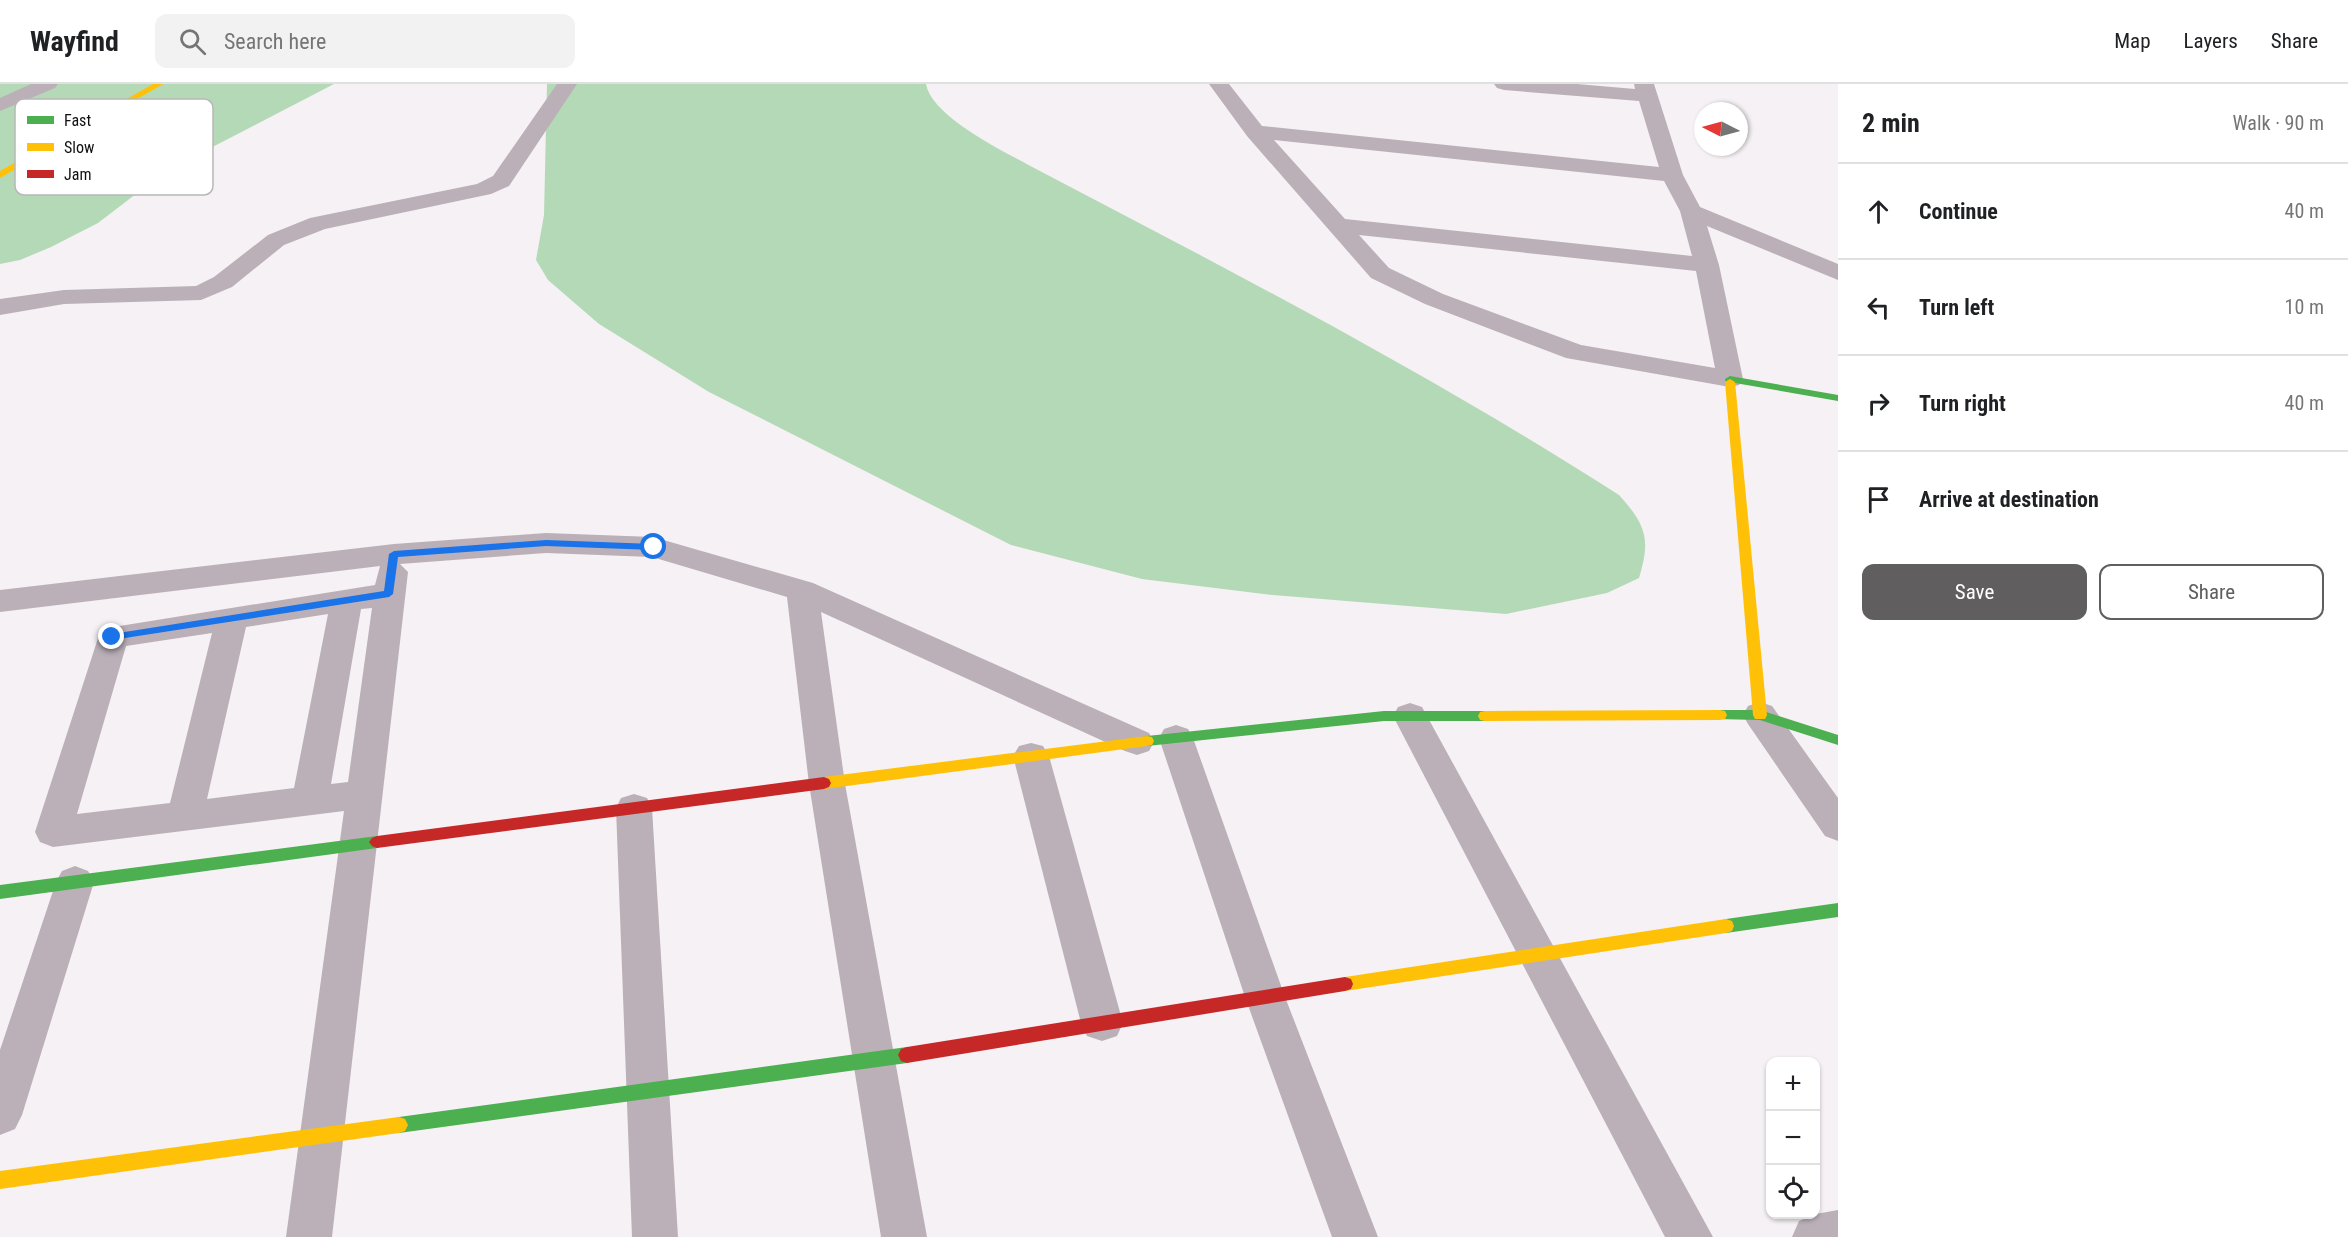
<!DOCTYPE html>
<meta charset="utf-8">
<style>
:root{--surface:#fff;--page:#f2f2f2;--text:#202124;--muted:#757577;--line:#e0e0e0;--accent:#615e60}
body{margin:0;font-family:"Roboto Condensed",sans-serif;background:var(--page);color:var(--text)}
.controls{position:absolute;right:18px;bottom:18px;display:grid;overflow:hidden;border-radius:12px;box-shadow:0 2px 4px #0004}
.controls button{width:54px;height:54px;display:grid;place-items:center;padding:0;border:0;border-bottom:2px solid var(--line);background:var(--surface);color:var(--text);font:30px sans-serif}
.compass{position:absolute;left:1694px;top:18px;width:54px;height:54px;border-radius:50%;background:var(--surface);box-shadow:0 2px 4px #0004;rotate:276deg}
.stop{position:absolute;width:18px;height:18px;margin:-14px;border:4px solid #1a73e8;border-radius:50%;background:#fff}
.stop.end{background:#1a73e8;border-color:#fff;box-shadow:0 2px 6px #0008}
.list{margin:0;padding:0;list-style:none}
h2{display:flex;justify-content:space-between;align-items:center;height:78px;margin:0;padding:0 24px;font-size:26px}
h2 small{font-size:20px;font-weight:400;color:var(--muted)}
.list li{display:grid;grid-template-columns:39px 1fr auto;gap:18px;align-items:center;box-sizing:border-box;height:96px;padding:0 24px;border-top:2px solid var(--line)}
.list b{display:block;font-size:22px;white-space:nowrap}
.list em{font-size:20px;font-style:normal;color:var(--muted)}
.actions{display:flex;gap:12px;padding:18px 24px}
.actions a{flex:1;padding:14px 0;border:2px solid var(--accent);border-radius:12px;text-align:center;font-size:21px;color:var(--accent)}
.actions .main{background:var(--accent);color:#fff}
.icon{flex:none;width:33px;height:33px;fill:none;stroke:currentColor;stroke-width:2;stroke-linecap:round;stroke-linejoin:round}
.map{position:relative;flex:none;width:1838px;height:1153px;overflow:hidden}
header{display:flex;align-items:center;gap:36px;box-sizing:border-box;height:84px;padding:0 30px;background:var(--surface);border-bottom:2px solid var(--line)}
header strong{font-size:28px}
nav{display:flex;gap:33px;margin-inline-start:auto;font-size:21px}
.search{width:420px;height:54px;background:var(--page);display:flex;align-items:center;gap:15px;box-sizing:border-box;padding:0 21px;border-radius:12px;color:var(--muted);font-size:22px}
main{display:flex}
aside{flex:1;background:var(--surface)}
.map>svg:first-child{display:block}
.forest{fill:#b4d9b7}
.lines{fill:none;stroke-linecap:round;stroke-linejoin:round}
.street{fill:#bbb0b8;fill-rule:evenodd}
.fast{fill:#4caf50;fill-rule:evenodd}
.slow{fill:#ffc107;fill-rule:evenodd}
.jam{fill:#c62828;fill-rule:evenodd}
.route{fill:#1a73e8}
.key{fill:#fff;stroke:#b8b7b8;stroke-width:1.5}
.key-label{font-size:16px;fill:#110f11}
</style>
<header>
<strong>Wayfind</strong>
<div class="search"><svg class="icon" aria-label="search" viewBox="0 0 24 24"><circle cx="10" cy="10" r="6"/><path d="M15 15l6 6"/></svg>Search here</div>
<nav><a>Map</a><a>Layers</a><a>Share</a></nav>
</header>
<main>
<div class="map">
<svg width="1838" height="1153" viewBox="0 0 1838 1153">
<rect width="100%" height="100%" fill="#f5f1f4"/>
<g class="forest">
<polygon points="0,0 334,0 166,87 98,139 51,163 20,176 0,180"/>
<path d="M547,0H926C932,34 1009,70 1038,86C1235,189 1432,291 1619,411C1646,441 1651,455 1639,494L1607,509L1506,530L1273,511L1142,495L1011,461L709,308L599,240L548,196L536,176L544,131Z"/>
</g>
<g class="lines">
<g class="street">
<polygon points="31,0 58,0 55,4 0,27 0,14"/>
<polygon points="557,0 577,0 509,102 491,110 325,145 284,161 232,203 201,216 64,220 0,231 0,215 64,206 196,202 214,193 268,151 310,134 477,100 493,92"/>
<path d="M1209,0H1229L1262,42L1659,83L1639,17L1504,6L1497,4L1494,0H1577L1635,5L1634,0H1654L1683,91L1700,123L1838,180V196L1707,142L1719,181L1743,295L1739,301L1730,303L1566,274L1425,220L1371,194L1247,52ZM1274,56L1664,97L1680,127L1692,172L1345,135ZM1359,151L1696,187L1715,284L1581,261L1443,210L1389,184Z"/>
<path d="M546,449L653,453L813,499L1149,649L1154,658L1149,667L1137,671L1125,667L821,528L845,700L927,1153H881L809,700L787,513L652,473L546,469L400,480L408,488L332,1153H286L344,727L53,763L40,758L35,748L101,545L375,501L380,482L0,528V506L394,460ZM372,524L348,698L331,700L361,525ZM328,530L294,704L207,715L246,543ZM212,549L170,719L77,730L126,562Z"/>
<polygon points="1760,618 1772,622 1838,714 1838,757 1825,752 1748,640 1743,631 1748,622"/>
<polygon points="1410,619 1422,623 1713,1153 1665,1153 1393,632 1398,623"/>
<polygon points="1176,641 1188,645 1193,654 1285,913 1378,1153 1332,1153 1245,913 1159,654 1164,645"/>
<polygon points="1031,659 1043,662 1049,672 1123,939 1117,952 1102,957 1087,952 1081,939 1013,672 1019,662"/>
<polygon points="634,710 647,714 652,724 678,1153 632,1153 616,724 621,714"/>
<polygon points="75,782 88,787 94,798 22,1031 15,1045 0,1051 0,966 56,798 62,787"/>
<polygon points="1838,1126 1838,1153 1792,1153 1799,1137 1816,1130"/>
</g>
<g class="fast">
<polygon points="1730,292 1838,311 1838,317 1735,299 1726,300 1725,295"/>
<polygon points="1720,626 1760,626 1838,651 1838,661 1760,636 1715,635 1713,631 1715,627"/>
<polygon points="1384,627 1485,627 1490,628 1492,632 1490,636 1485,637 1384,637 1147,662 1142,661 1140,657 1142,653 1147,652"/>
<polygon points="377,752 382,754 385,758 382,762 377,764 0,815 0,801"/>
<polygon points="1838,819 1838,833 1726,849 1720,847 1718,842 1720,837 1726,835"/>
<polygon points="907,963 913,965 916,971 913,977 907,979 399,1049 393,1047 390,1041 393,1035 399,1033"/>
</g>
<g class="slow">
<polygon points="153,0 163,0 0,94 0,87"/>
<polygon points="1730,295 1735,298 1767,631 1765,635 1755,635 1753,631 1725,298"/>
<polygon points="1720,626 1725,627 1727,631 1725,635 1720,636 1485,637 1480,636 1478,632 1480,628 1485,627"/>
<polygon points="1147,652 1152,653 1154,657 1152,661 1147,662 824,705 819,703 817,699 819,695 824,693"/>
<polygon points="1726,835 1732,837 1734,842 1732,847 1726,849 1345,907 1339,905 1337,900 1339,895 1345,893"/>
<polygon points="399,1033 405,1035 408,1041 405,1047 399,1049 0,1105 0,1087"/>
</g>
<g class="jam">
<polygon points="824,693 829,695 831,699 829,703 824,705 377,764 372,762 369,758 372,754 377,752"/>
<polygon points="1345,893 1351,895 1353,900 1351,905 1345,907 907,979 901,977 898,971 901,965 907,963"/>
</g>
</g>
<polygon class="route" points="546,456 654,460 658,463 654,466 546,462 398,473 393,510 389,513 112,556 107,553 112,550 384,507 389,470 394,467"/>
<rect x="15" y="15" width="198" height="96" rx="9" class="key"/>
<rect x="27" y="32" width="27" height="8" fill="#4caf50"/>
<rect x="27" y="59" width="27" height="8" fill="#ffc107"/>
<rect x="27" y="86" width="27" height="8" fill="#c62828"/>
<g class="key-label">
<text x="64" y="42">Fast</text>
<text x="64" y="69">Slow</text>
<text x="64" y="96">Jam</text>
</g>
</svg>
<div class="controls">
<button>+</button>
<button>−</button>
<button><svg class="icon" aria-label="locate" viewBox="0 0 24 24"><circle cx="12" cy="12" r="6"/><path d="M12 2v4M12 18v4M2 12h4M18 12h4"/></svg></button>
</div>
<svg class="compass" viewBox="-18 -18 36 36"><path d="M0-13l5 13h-10z" fill="#e53935"/><path d="M0 13l5-13h-10z" fill="#757577"/></svg>
<div class="stop" style="left:654px;top:463px"></div>
<div class="stop end" style="left:112px;top:553px"></div>
</div>
<aside>
<h2>2 min<small>Walk · 90 m</small></h2>
<ul class="list">
<li><svg class="icon" aria-label="ahead" viewBox="0 0 24 24"><path d="M12 20V5M6 11l6-6 6 6"/></svg><div><b>Continue</b></div><em>40 m</em></li>
<li><svg class="icon" aria-label="left" viewBox="0 0 24 24"><path d="M17 20v-9H6M10 6l-5 5 5 5"/></svg><div><b>Turn left</b></div><em>10 m</em></li>
<li><svg class="icon" aria-label="right" viewBox="0 0 24 24"><path d="M7 20v-9h11M14 6l5 5-5 5"/></svg><div><b>Turn right</b></div><em>40 m</em></li>
<li><svg class="icon" aria-label="arrive" viewBox="0 0 24 24"><path d="M6 21V4h12l-3 4 3 4H6"/></svg><div><b>Arrive at destination</b></div></li>
</ul>
<div class="actions"><a class="main">Save</a><a>Share</a></div>
</aside>
</main>
